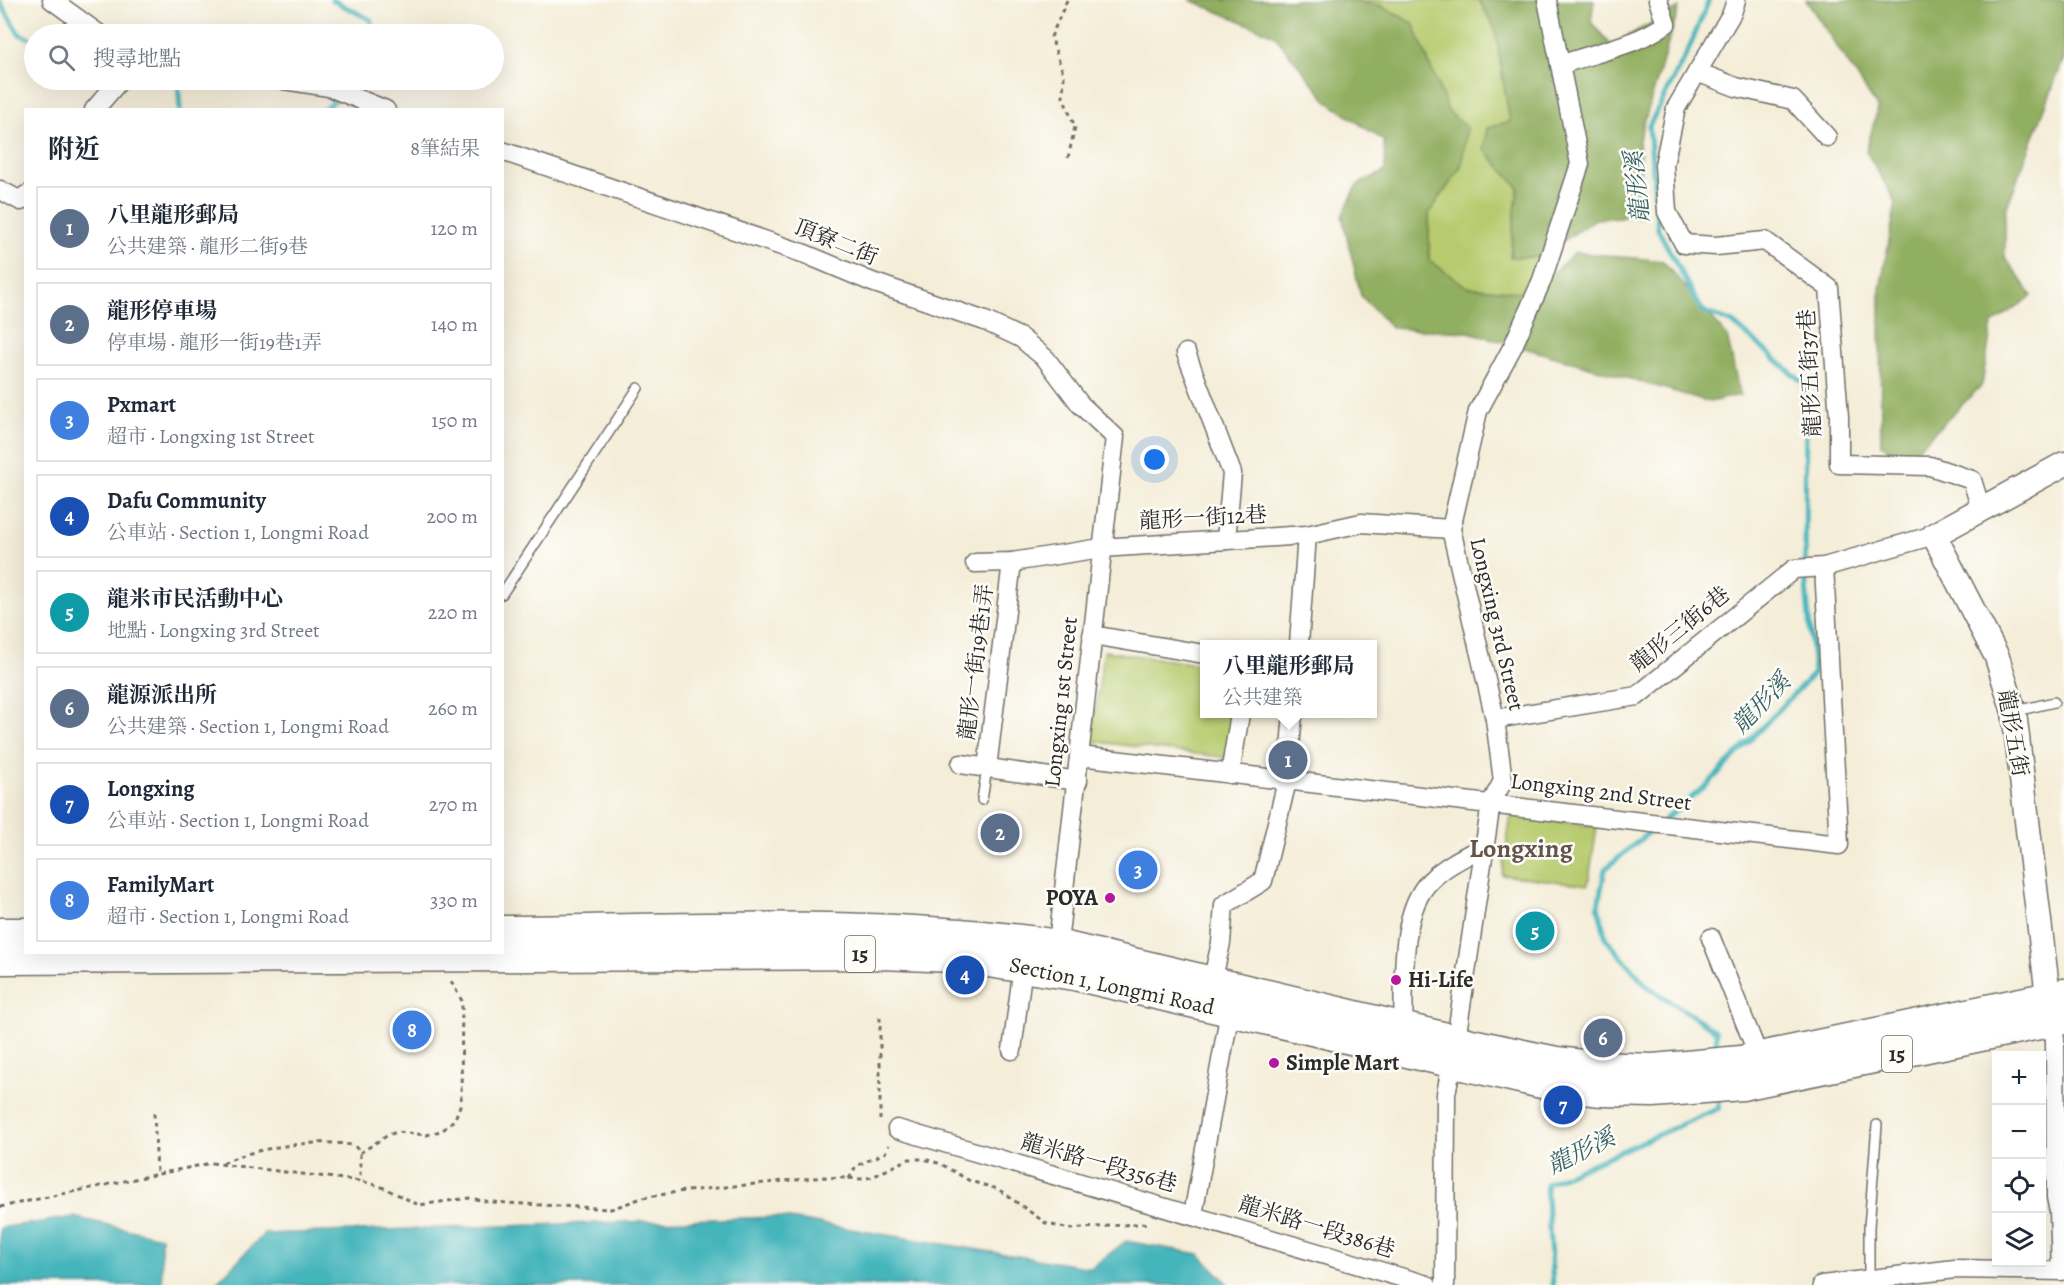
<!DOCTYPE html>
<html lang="zh-TW">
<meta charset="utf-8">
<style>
:root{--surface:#fff;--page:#f6f6f7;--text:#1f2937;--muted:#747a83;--line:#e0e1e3;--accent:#0f766e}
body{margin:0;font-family:Alegreya,"Noto Serif TC",serif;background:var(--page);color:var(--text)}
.controls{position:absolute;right:18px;bottom:18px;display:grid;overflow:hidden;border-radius:0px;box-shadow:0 6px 24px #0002}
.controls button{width:54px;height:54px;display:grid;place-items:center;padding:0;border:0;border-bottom:2px solid var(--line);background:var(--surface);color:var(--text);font:30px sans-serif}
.you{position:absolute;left:1155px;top:460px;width:21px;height:21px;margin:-15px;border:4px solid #fff;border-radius:50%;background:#1a73e8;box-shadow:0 0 0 9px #1a73e833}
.badge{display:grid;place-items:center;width:39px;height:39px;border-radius:50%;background:var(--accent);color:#fff;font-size:20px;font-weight:700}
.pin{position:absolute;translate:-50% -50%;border:3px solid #fff;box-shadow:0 2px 6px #0006}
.popup{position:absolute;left:1200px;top:640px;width:177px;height:78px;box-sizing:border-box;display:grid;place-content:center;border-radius:0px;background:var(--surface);filter:drop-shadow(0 2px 4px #0005);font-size:20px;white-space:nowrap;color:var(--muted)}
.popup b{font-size:22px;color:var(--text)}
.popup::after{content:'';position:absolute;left:50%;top:100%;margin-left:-12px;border:12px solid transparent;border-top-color:var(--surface)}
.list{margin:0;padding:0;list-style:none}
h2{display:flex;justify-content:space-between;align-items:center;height:78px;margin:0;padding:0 24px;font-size:26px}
h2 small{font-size:20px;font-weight:400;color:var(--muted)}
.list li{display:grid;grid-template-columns:39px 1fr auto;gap:18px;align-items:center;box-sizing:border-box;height:84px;margin:0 12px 12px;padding:0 12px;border:2px solid var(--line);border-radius:0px}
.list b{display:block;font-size:22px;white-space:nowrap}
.list p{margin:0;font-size:20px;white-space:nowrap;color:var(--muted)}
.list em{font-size:20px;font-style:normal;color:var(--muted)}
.icon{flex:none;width:33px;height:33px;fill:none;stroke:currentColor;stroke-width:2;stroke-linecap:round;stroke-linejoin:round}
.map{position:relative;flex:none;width:2064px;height:1285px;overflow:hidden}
.search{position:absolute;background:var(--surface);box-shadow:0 6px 24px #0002;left:24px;top:24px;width:480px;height:66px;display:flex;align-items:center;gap:15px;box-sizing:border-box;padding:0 21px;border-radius:33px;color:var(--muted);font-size:22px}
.panel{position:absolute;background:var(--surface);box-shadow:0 6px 24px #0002;left:24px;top:108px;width:480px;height:846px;border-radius:0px}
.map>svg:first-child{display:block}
.green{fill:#b7cb6e;stroke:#717b4c;stroke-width:1.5}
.forest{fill:#91af61;stroke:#5e6d46;stroke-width:1.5}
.water{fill:#45b5bc;stroke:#387074;stroke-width:1.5}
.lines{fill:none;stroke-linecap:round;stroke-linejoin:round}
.stream{stroke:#45b5bc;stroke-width:5}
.service-casing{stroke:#716f68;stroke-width:12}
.minor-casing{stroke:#716f68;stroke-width:21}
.tertiary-casing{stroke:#716f68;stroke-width:27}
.primary-casing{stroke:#716f68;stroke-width:33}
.path{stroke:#716f68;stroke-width:3;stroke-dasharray:4.5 4.5;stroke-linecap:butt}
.service{stroke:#fff;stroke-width:9}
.minor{stroke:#fff;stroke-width:18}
.tertiary{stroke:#fff;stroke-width:24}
.primary{stroke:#fff;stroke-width:30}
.poi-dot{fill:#b5179e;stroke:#fdfcf7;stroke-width:2}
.labels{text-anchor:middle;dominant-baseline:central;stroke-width:5;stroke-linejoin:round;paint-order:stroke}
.shield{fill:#fdfcf7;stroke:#6a6a68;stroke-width:1.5}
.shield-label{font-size:21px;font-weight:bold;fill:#2b2b2b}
.street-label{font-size:22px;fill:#2b2b2b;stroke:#fdfcf7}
.poi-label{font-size:22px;font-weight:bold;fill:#2b2b2b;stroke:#fdfcf7;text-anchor:start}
.water-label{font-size:24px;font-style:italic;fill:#356265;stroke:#fdfcf7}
.quarter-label{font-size:26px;font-weight:bold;fill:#65544c;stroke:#fdfcf7}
</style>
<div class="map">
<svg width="2064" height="1285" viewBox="0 0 2064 1285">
<rect width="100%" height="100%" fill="#fdfcf7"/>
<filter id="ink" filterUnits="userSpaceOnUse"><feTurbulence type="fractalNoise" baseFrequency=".0167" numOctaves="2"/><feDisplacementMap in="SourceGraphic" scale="12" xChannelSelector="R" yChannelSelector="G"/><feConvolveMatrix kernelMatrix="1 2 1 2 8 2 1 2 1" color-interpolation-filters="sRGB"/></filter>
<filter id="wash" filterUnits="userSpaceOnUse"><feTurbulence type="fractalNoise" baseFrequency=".008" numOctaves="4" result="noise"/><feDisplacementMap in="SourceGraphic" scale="24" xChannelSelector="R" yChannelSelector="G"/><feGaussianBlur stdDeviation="1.35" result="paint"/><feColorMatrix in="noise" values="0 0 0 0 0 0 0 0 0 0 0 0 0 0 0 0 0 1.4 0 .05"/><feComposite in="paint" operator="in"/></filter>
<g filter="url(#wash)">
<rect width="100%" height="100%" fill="#f4edd8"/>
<g class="green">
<polygon points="1338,0 1479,0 1495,29 1510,122 1484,149 1518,187 1510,257 1539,257 1532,294 1466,287 1429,260 1429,213 1461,167 1467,128 1449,114 1413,23 1379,5"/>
<polygon points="1104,651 1204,665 1204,714 1234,714 1229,758 1091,741"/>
<polygon points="1511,814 1597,827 1588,885 1502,875"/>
</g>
<g class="forest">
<polygon points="1190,0 1338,0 1379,5 1413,23 1449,113 1467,127 1461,167 1429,213 1429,260 1467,287 1532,293 1575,252 1663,261 1727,336 1740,395 1710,402 1469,332 1392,328 1361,296 1342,216 1357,185 1385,171 1384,141 1328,102 1274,35"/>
<polygon points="1479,0 1594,0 1591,22 1611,45 1679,8 1639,139 1642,215 1596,219 1539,257 1510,257 1518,187 1484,149 1487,128 1510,122 1495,29"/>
<polygon points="1806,0 2064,0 2064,58 2005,212 2005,257 2032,296 1992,324 1982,385 1905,461 1881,444 1880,289 1896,203 1866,151 1878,108"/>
</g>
<g class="water">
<polygon points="73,1217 161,1237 162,1285 0,1285 0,1228"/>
<polygon points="777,1217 1091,1268 1126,1241 1199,1254 1229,1285 214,1285 264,1234"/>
</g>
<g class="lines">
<g class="stream">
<polyline points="332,0 371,20 371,34"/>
<polyline points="0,2 19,34 34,40"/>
<polyline points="169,80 178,80 180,110"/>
<polyline points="347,90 360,80"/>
<polyline points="323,110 340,96"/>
<polyline points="1664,820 1709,783 1814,673 1805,575 1806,385 1733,323 1701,310 1658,229 1649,126 1688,51 1709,0"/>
<polyline points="1654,828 1605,869 1598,906 1606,939 1647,986 1716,1031 1717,1054"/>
<polyline points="1553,1285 1546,1184 1719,1108 1719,1096"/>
</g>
</g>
</g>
<g filter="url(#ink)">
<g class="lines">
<g class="service-casing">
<g id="service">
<polyline points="502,594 638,388"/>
<polyline points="2016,711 2054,702"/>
<polyline points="982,800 987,768"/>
<polyline points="1869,1281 1869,1227 1877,1125"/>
</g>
</g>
<g class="minor-casing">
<g id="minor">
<polyline points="52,0 99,34"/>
<polyline points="1736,0 1732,13 1676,108 1664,165 1667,212 1684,244 1716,246 1765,241 1829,288 1839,417 1839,464 1930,466 1972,480 1981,509"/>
<path d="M1560,65C1596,52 1635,46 1666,24L1658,0"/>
<polyline points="1697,72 1736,87 1793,100 1827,137"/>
<polyline points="284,80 329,87 386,110"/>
<polyline points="94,110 120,80"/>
<polyline points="502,151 805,254 872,282 985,321 1021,338 1046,359 1080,404 1115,437 1057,952"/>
<polyline points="0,190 21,201 26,195"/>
<polyline points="1186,353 1232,473 1226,540"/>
<polyline points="975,563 1012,562 1101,548 1307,535 1361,523 1451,529"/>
<polyline points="1092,635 1204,654"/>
<polyline points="1299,644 1307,535"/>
<polyline points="1495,719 1637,696 1794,569 1824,567 1934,535"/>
<polyline points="1080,756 1839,845 1824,567"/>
<polyline points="961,764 1078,781"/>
<polyline points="987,768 1012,562"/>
<polyline points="1230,774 1240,714"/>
<polyline points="1711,938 1759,1057"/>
<polyline points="1212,982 1221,943 1224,905 1263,881 1287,781 1293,714"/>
<path d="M1403,1027C1405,985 1398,911 1431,880C1446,865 1466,856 1485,846"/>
<polyline points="1012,1050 1023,966"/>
<polyline points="897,1129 1427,1285"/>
<polyline points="1193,1215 1230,1011"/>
<polyline points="1445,1285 1446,1094 1456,1040 1491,803 1503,781 1495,719 1451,529 1478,411 1513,346 1542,280 1580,164 1547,0"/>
<polyline points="1822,1285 1955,1269 2061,1271 2059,1212 2056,1197 2055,1040 2052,1022"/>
</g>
</g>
<g class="tertiary-casing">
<polyline id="tertiary" points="2050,1013 2014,712 1997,657 1934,535 2064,464"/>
</g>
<g class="primary-casing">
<g id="primary">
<path d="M502,931C688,930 875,918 1058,945L1476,1045L1556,1062L1600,1067L1653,1069L1741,1061L2064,994"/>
<polyline points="0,933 26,933"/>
<polyline points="0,959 881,954 955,957 1074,975 1554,1086 1602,1091 1653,1092 1742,1085 2064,1019"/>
</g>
</g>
<g class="path">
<polyline points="1067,0 1051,37 1064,76 1063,97 1075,127 1068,158"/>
<polyline points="880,1017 880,1120"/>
<polyline points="154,1113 157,1173"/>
<polyline points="360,1153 388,1135 397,1132 427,1135 443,1130 455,1119 461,1103 462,1001 451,981"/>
<path d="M223,1163C252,1148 323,1137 355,1146L360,1153V1181"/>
<polyline points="849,1179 856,1166 885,1153 889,1145"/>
<polyline points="0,1207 211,1163 360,1181 380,1186 419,1205 469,1198 491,1202 611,1209 642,1198 677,1192 824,1177 861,1179 872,1177 909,1159 924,1159 941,1164 970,1181 998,1189 1047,1224 1070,1229 1149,1223"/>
</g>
<use href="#service" class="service"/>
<use href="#minor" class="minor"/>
<use href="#tertiary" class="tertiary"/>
<use href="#primary" class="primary"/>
</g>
</g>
<g class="poi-dot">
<circle cx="1110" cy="898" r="6"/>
<circle cx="1396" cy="980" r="6"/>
<circle cx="1274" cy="1063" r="6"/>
</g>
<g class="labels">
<g class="shield">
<rect x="845" y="936" width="30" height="36" rx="4.5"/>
<rect x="1882" y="1036" width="30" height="36" rx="4.5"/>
</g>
<g class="shield-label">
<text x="860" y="954">15</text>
<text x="1897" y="1054">15</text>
</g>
<g class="street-label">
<text transform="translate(836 242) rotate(22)">頂寮二街</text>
<text transform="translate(1810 373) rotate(-93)">龍形五街37巷</text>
<text transform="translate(1203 518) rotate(-3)">龍形一街12巷</text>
<text transform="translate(1497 624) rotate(77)">Longxing 3rd Street</text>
<text transform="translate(1680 629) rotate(-39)">龍形三街6巷</text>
<text transform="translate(976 662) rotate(-83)">龍形一街19巷1弄</text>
<text transform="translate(1061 702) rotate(-84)">Longxing 1st Street</text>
<text transform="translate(2013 733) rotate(80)">龍形五街</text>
<text transform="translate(1601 792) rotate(7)">Longxing 2nd Street</text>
<text transform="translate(1112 986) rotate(12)">Section 1, Longmi Road</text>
<text transform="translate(1099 1163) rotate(16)">龍米路一段356巷</text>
<text transform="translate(1317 1227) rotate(17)">龍米路一段386巷</text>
</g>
<g class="poi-label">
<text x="1098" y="898" text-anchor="end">POYA</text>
<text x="1408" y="980">Hi-Life</text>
<text x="1286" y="1063">Simple Mart</text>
</g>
<g class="water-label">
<text transform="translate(1637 187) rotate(-96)">龍形溪</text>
<text transform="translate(1761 703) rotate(-46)">龍形溪</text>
<text transform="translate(1581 1151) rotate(-26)">龍形溪</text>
</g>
<g class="quarter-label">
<text x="1521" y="848">Longxing</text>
</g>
</g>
</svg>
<div class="controls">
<button>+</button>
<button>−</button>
<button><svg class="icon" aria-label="locate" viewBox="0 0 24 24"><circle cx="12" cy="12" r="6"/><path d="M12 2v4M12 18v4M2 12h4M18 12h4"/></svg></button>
<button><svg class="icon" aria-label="layers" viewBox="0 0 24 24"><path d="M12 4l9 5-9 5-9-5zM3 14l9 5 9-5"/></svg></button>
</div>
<div class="you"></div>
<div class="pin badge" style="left:1288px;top:760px;background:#5c6f8a">1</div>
<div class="popup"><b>八里龍形郵局</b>公共建築</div>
<div class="pin badge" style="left:1000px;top:833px;background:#5c6f8a">2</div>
<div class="pin badge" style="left:1138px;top:870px;background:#3f7fe0">3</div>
<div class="pin badge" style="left:965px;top:975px;background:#1a4fb4">4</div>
<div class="pin badge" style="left:1535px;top:931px;background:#0f9aa8">5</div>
<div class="pin badge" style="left:1603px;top:1038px;background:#5c6f8a">6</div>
<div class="pin badge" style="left:1563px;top:1105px;background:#1a4fb4">7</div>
<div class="pin badge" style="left:412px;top:1030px;background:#3f7fe0">8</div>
<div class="search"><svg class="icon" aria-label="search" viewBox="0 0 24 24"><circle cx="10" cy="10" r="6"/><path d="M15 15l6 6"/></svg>搜尋地點</div>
<section class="panel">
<h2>附近<small>8筆結果</small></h2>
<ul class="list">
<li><span class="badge" style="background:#5c6f8a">1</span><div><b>八里龍形郵局</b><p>公共建築 · 龍形二街9巷</p></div><em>120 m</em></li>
<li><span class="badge" style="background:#5c6f8a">2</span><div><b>龍形停車場</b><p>停車場 · 龍形一街19巷1弄</p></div><em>140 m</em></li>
<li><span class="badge" style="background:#3f7fe0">3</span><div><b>Pxmart</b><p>超市 · Longxing 1st Street</p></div><em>150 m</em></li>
<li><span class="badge" style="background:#1a4fb4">4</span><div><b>Dafu Community</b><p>公車站 · Section 1, Longmi Road</p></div><em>200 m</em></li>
<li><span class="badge" style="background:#0f9aa8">5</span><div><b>龍米市民活動中心</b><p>地點 · Longxing 3rd Street</p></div><em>220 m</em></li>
<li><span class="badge" style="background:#5c6f8a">6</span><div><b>龍源派出所</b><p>公共建築 · Section 1, Longmi Road</p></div><em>260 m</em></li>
<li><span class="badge" style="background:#1a4fb4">7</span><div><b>Longxing</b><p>公車站 · Section 1, Longmi Road</p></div><em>270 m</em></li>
<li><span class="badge" style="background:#3f7fe0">8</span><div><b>FamilyMart</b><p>超市 · Section 1, Longmi Road</p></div><em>330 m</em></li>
</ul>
</section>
</div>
